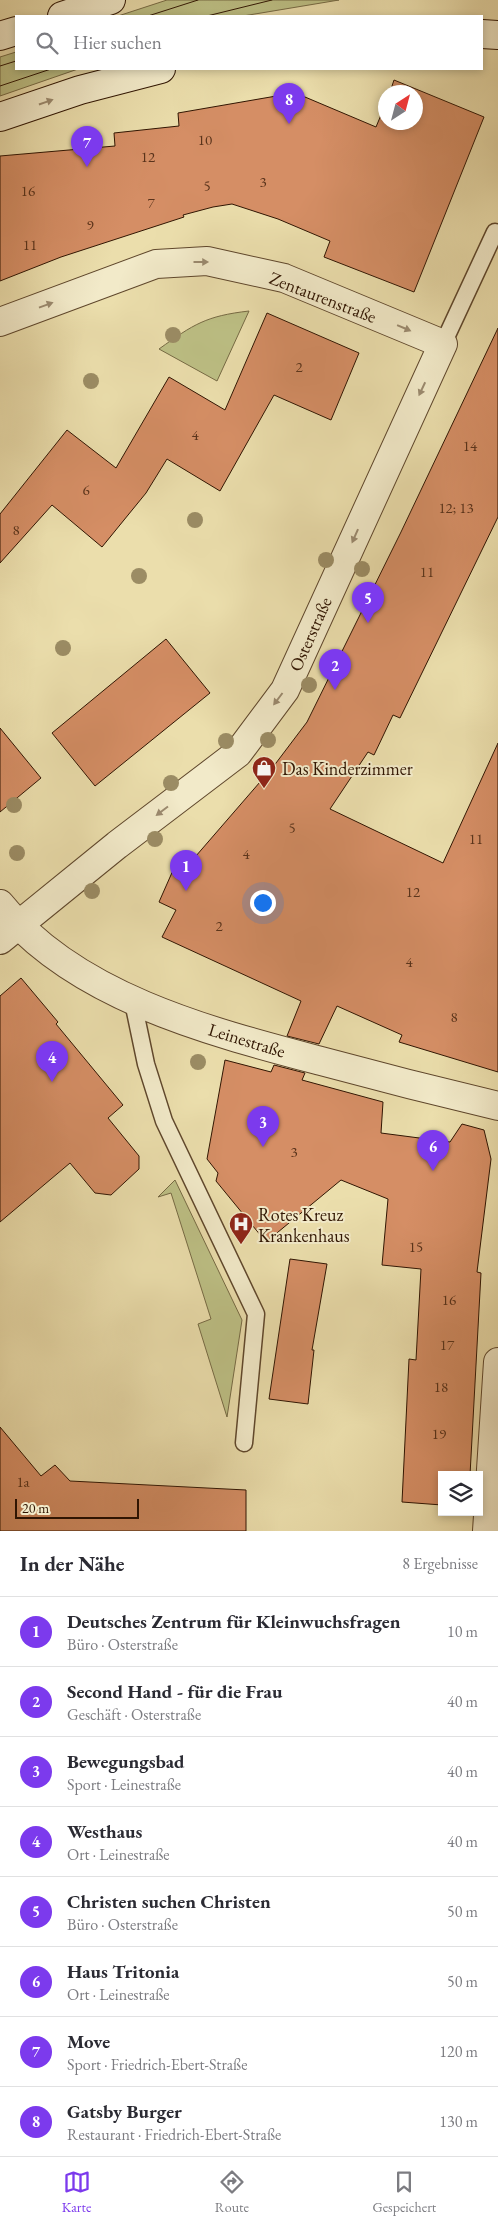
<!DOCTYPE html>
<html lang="de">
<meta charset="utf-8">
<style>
:root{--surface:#fff;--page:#f7f7f7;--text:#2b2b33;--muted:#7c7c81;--line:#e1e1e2;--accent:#7c3aed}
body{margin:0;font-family:"EB Garamond",serif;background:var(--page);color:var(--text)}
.controls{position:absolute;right:15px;bottom:15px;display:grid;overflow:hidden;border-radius:0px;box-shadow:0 2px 8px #0003}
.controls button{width:45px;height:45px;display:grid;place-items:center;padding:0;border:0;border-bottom:1px solid var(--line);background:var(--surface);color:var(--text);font:25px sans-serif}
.compass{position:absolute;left:378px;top:85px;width:45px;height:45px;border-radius:50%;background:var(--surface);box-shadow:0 2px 8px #0003;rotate:36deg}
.scale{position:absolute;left:15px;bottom:12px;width:124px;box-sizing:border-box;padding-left:5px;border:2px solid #301502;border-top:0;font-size:14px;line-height:18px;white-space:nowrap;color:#301502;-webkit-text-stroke:4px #f2eac9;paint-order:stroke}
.you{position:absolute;left:262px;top:902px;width:18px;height:18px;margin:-12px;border:4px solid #fff;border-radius:50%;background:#1a73e8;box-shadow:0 0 0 8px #1a73e833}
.badge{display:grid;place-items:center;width:32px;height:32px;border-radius:50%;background:var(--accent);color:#fff;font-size:16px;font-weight:700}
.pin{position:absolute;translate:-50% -41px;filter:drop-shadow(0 1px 2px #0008)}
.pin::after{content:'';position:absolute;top:26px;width:18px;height:15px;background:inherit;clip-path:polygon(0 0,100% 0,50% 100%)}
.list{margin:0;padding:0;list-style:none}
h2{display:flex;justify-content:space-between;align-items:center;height:65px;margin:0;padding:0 20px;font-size:21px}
h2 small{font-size:16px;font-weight:400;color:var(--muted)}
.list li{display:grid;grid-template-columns:32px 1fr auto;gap:15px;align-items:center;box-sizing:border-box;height:70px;padding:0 20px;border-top:1px solid var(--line)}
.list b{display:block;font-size:19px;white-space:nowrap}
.list p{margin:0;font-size:16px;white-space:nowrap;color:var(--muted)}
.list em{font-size:16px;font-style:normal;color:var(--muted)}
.icon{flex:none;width:28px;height:28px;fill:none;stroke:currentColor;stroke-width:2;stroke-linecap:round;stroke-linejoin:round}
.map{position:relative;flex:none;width:498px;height:1531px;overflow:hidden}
.search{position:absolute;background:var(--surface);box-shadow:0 2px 8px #0003;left:15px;right:15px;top:15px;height:55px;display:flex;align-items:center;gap:12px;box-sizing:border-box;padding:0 18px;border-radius:0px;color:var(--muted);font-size:19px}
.sheet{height:625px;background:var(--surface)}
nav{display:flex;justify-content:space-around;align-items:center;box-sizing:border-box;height:70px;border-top:1px solid var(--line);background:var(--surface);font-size:14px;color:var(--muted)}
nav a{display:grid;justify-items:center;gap:2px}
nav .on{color:var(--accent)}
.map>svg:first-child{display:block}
.green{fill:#bdc085;stroke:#766a44}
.building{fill:#d58e65;stroke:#301502}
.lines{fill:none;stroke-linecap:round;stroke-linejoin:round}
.lane-casing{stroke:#5f472c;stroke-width:19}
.street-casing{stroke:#5f472c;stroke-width:30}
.secondary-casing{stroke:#301502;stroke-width:30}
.lane{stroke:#f2eac9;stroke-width:16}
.street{stroke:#f2eac9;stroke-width:28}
.secondary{stroke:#f2eac9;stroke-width:28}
.tram{stroke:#301502;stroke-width:1}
.tree{fill:#9b8c64}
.oneway{fill:#9b8a6f}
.labels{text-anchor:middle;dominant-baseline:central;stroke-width:4;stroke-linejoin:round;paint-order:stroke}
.number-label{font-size:15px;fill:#59331b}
.street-label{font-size:18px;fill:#301502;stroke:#f2eac9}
.poi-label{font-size:18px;fill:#301502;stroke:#f2eac9;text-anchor:start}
</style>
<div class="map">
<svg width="498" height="1531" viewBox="0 0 498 1531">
<rect width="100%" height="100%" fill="#ebdeac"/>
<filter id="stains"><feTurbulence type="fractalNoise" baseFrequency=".004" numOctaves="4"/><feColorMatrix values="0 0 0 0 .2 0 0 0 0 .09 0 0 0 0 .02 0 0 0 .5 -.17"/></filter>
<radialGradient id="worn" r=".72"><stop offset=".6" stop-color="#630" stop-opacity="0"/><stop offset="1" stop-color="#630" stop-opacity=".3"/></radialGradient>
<g class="green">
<polygon points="167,0 339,0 243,16 118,16"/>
<polygon points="16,52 16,69 78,69 0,96 0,57"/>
<path d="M249,311L217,381L159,349C194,324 206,316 249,311Z"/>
<polygon points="175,1180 242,1320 227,1417 198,1324 211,1319 171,1193 158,1197"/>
</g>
<g class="building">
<polygon points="394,80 484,117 414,292 324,257 330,241 278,219 232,204 213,207 183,215 184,217 61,257 0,281 0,156 115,146 114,133 179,126 178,113 288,94 305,97 376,127 386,103 386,122 416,122 416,92 390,92"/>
<polygon points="267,313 359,353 331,420 274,395 220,491 167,459 146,493 102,547 52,505 0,563 0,514 67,430 116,468 169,377 225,410"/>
<polygon points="498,328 498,517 400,718 393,715 374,755 368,752 330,809 443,863 498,743 498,1072 399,1042 402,1035 337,1006 319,1044 287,1036 301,1001 162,937 176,910 159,902 178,859 189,864 273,767 307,722 401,532"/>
<polygon points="166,639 210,693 95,786 52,733"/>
<polygon points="0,728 41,778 0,812"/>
<polygon points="21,978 58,1022 56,1024 123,1105 108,1118 139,1156 139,1169 111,1195 95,1193 70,1163 0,1222 0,996"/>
<polygon points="225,1060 271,1072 274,1065 305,1073 302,1080 383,1102 381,1133 450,1142 462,1124 484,1130 491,1159 477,1272 481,1273 470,1475 442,1475 442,1505 402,1502 409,1359 416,1360 421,1269 382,1265 388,1199 341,1180 266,1242 216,1181 218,1173 207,1159"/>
<polygon points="290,1259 327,1264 312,1350 314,1350 308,1404 269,1399"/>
<polygon points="0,1427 41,1476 55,1465 70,1481 246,1490 246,1531 0,1531"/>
</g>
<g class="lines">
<g class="lane-casing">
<g id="lane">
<polyline points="443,344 495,232"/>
<polyline points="133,1002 146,1064 164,1121 256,1314 244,1443"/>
</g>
</g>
<g class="street-casing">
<g id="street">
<polyline points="0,322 156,264 207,261 284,278 443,344 285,690 238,753 117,845 0,940"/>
<path d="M0,904C74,997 211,1032 321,1061C380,1077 439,1092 498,1106"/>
<polyline points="487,1531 498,1362"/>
</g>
</g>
<g class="secondary-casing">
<g id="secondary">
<polyline points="62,16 111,0"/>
<polyline points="482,34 498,35"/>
<polyline points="0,36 16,31"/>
<polyline points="0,117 80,90 161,69"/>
</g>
</g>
<use href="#lane" class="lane"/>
<use href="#street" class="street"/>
<use href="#secondary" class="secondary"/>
<g class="tram">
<polyline points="148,16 198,0"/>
<polyline points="207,16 272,0"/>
<polyline points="0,66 16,61"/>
<polyline points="0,86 51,69"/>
</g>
</g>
<g class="tree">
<circle cx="173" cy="335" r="8"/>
<circle cx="91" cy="381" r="8"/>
<circle cx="195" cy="520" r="8"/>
<circle cx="326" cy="560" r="8"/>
<circle cx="362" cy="569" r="8"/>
<circle cx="139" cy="576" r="8"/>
<circle cx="63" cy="648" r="8"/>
<circle cx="309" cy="685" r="8"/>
<circle cx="268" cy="740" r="8"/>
<circle cx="226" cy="741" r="8"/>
<circle cx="171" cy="783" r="8"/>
<circle cx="14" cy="805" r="8"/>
<circle cx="155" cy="839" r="8"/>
<circle cx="17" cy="853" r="8"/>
<circle cx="92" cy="891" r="8"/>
<circle cx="198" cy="1062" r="8"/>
</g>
<defs><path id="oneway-solid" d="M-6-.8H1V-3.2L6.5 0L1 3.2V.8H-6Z" transform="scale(1.25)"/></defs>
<g class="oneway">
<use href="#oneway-solid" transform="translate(46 102) rotate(-19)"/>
<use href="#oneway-solid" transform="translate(201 262)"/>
<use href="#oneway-solid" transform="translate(46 305) rotate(-20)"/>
<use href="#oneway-solid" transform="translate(404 328) rotate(23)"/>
<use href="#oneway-solid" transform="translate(422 389) rotate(115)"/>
<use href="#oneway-solid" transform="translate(355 536) rotate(114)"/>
<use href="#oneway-solid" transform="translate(278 699) rotate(127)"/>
<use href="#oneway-solid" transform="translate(162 811) rotate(143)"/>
</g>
<defs>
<g id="shop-pin" transform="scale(1.25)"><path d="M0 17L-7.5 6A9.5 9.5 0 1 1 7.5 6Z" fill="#8f2418" stroke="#f2eac9"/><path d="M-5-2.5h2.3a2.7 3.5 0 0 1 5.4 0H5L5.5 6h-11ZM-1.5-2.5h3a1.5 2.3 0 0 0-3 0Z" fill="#fff"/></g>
<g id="hospital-pin" transform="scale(1.25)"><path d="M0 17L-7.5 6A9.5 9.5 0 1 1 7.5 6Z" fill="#8f2418" stroke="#f2eac9"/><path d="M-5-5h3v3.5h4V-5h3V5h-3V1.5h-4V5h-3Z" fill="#fff"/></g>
</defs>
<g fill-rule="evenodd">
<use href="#shop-pin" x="264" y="768"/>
<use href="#hospital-pin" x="241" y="1224"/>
</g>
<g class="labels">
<g class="number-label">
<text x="205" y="139">10</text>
<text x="148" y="156">12</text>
<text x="263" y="181">3</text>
<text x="207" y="185">5</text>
<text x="28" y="190">16</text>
<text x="151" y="202">7</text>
<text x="90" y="224">9</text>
<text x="30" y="244">11</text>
<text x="299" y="366">2</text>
<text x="195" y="434">4</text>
<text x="470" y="445">14</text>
<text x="86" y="489">6</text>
<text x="456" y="507">12; 13</text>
<text x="16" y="529">8</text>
<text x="427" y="571">11</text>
<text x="292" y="827">5</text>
<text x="476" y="838">11</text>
<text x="246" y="853">4</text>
<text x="413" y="891">12</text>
<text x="219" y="925">2</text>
<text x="409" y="961">4</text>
<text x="454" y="1016">8</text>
<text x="294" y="1151">3</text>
<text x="416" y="1246">15</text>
<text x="449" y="1299">16</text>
<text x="447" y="1344">17</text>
<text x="441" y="1386">18</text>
<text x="439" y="1433">19</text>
<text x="23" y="1481">1a</text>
</g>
<g class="street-label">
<text transform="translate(323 297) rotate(21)">Zentaurenstraße</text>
<text transform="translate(310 634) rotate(-66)">Osterstraße</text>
<text transform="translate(247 1040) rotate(17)">Leinestraße</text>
</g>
<g class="poi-label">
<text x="282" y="768">Das Kinderzimmer</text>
<text x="258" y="1214">Rotes Kreuz<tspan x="258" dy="21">Krankenhaus</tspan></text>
</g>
</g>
<rect width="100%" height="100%" filter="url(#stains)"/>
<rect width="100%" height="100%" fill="url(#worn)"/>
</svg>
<div class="controls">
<button><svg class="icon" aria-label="layers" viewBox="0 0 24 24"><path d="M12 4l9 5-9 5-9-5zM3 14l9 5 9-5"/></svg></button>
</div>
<svg class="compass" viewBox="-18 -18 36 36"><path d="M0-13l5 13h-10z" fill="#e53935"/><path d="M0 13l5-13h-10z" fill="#7c7c81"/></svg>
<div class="scale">20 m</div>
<div class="you"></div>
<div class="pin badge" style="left:186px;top:891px">1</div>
<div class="pin badge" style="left:335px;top:690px">2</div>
<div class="pin badge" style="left:263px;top:1147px">3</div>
<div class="pin badge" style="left:52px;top:1082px">4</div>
<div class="pin badge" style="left:368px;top:623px">5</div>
<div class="pin badge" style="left:433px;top:1171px">6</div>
<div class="pin badge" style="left:87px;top:167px">7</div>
<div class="pin badge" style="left:289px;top:124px">8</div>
<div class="search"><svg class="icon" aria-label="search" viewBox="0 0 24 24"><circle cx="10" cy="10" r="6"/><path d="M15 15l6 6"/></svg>Hier suchen</div>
</div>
<section class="sheet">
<h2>In der Nähe<small>8 Ergebnisse</small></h2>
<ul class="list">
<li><span class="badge">1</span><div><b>Deutsches Zentrum für Kleinwuchsfragen</b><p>Büro · Osterstraße</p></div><em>10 m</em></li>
<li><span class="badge">2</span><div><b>Second Hand - für die Frau</b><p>Geschäft · Osterstraße</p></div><em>40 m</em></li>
<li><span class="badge">3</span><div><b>Bewegungsbad</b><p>Sport · Leinestraße</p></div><em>40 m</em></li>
<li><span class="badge">4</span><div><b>Westhaus</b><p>Ort · Leinestraße</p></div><em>40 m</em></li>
<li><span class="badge">5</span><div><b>Christen suchen Christen</b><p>Büro · Osterstraße</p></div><em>50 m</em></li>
<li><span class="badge">6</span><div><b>Haus Tritonia</b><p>Ort · Leinestraße</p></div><em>50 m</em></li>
<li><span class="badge">7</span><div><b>Move</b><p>Sport · Friedrich-Ebert-Straße</p></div><em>120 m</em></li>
<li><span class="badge">8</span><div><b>Gatsby Burger</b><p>Restaurant · Friedrich-Ebert-Straße</p></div><em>130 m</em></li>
</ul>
</section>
<nav>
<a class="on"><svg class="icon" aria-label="map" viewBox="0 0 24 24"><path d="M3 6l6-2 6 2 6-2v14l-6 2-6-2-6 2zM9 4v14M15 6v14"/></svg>Karte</a>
<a><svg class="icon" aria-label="directions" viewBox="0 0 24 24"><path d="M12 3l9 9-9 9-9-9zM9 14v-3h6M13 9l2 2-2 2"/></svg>Route</a>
<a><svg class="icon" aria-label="saved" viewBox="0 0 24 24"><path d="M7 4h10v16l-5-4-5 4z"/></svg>Gespeichert</a>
</nav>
